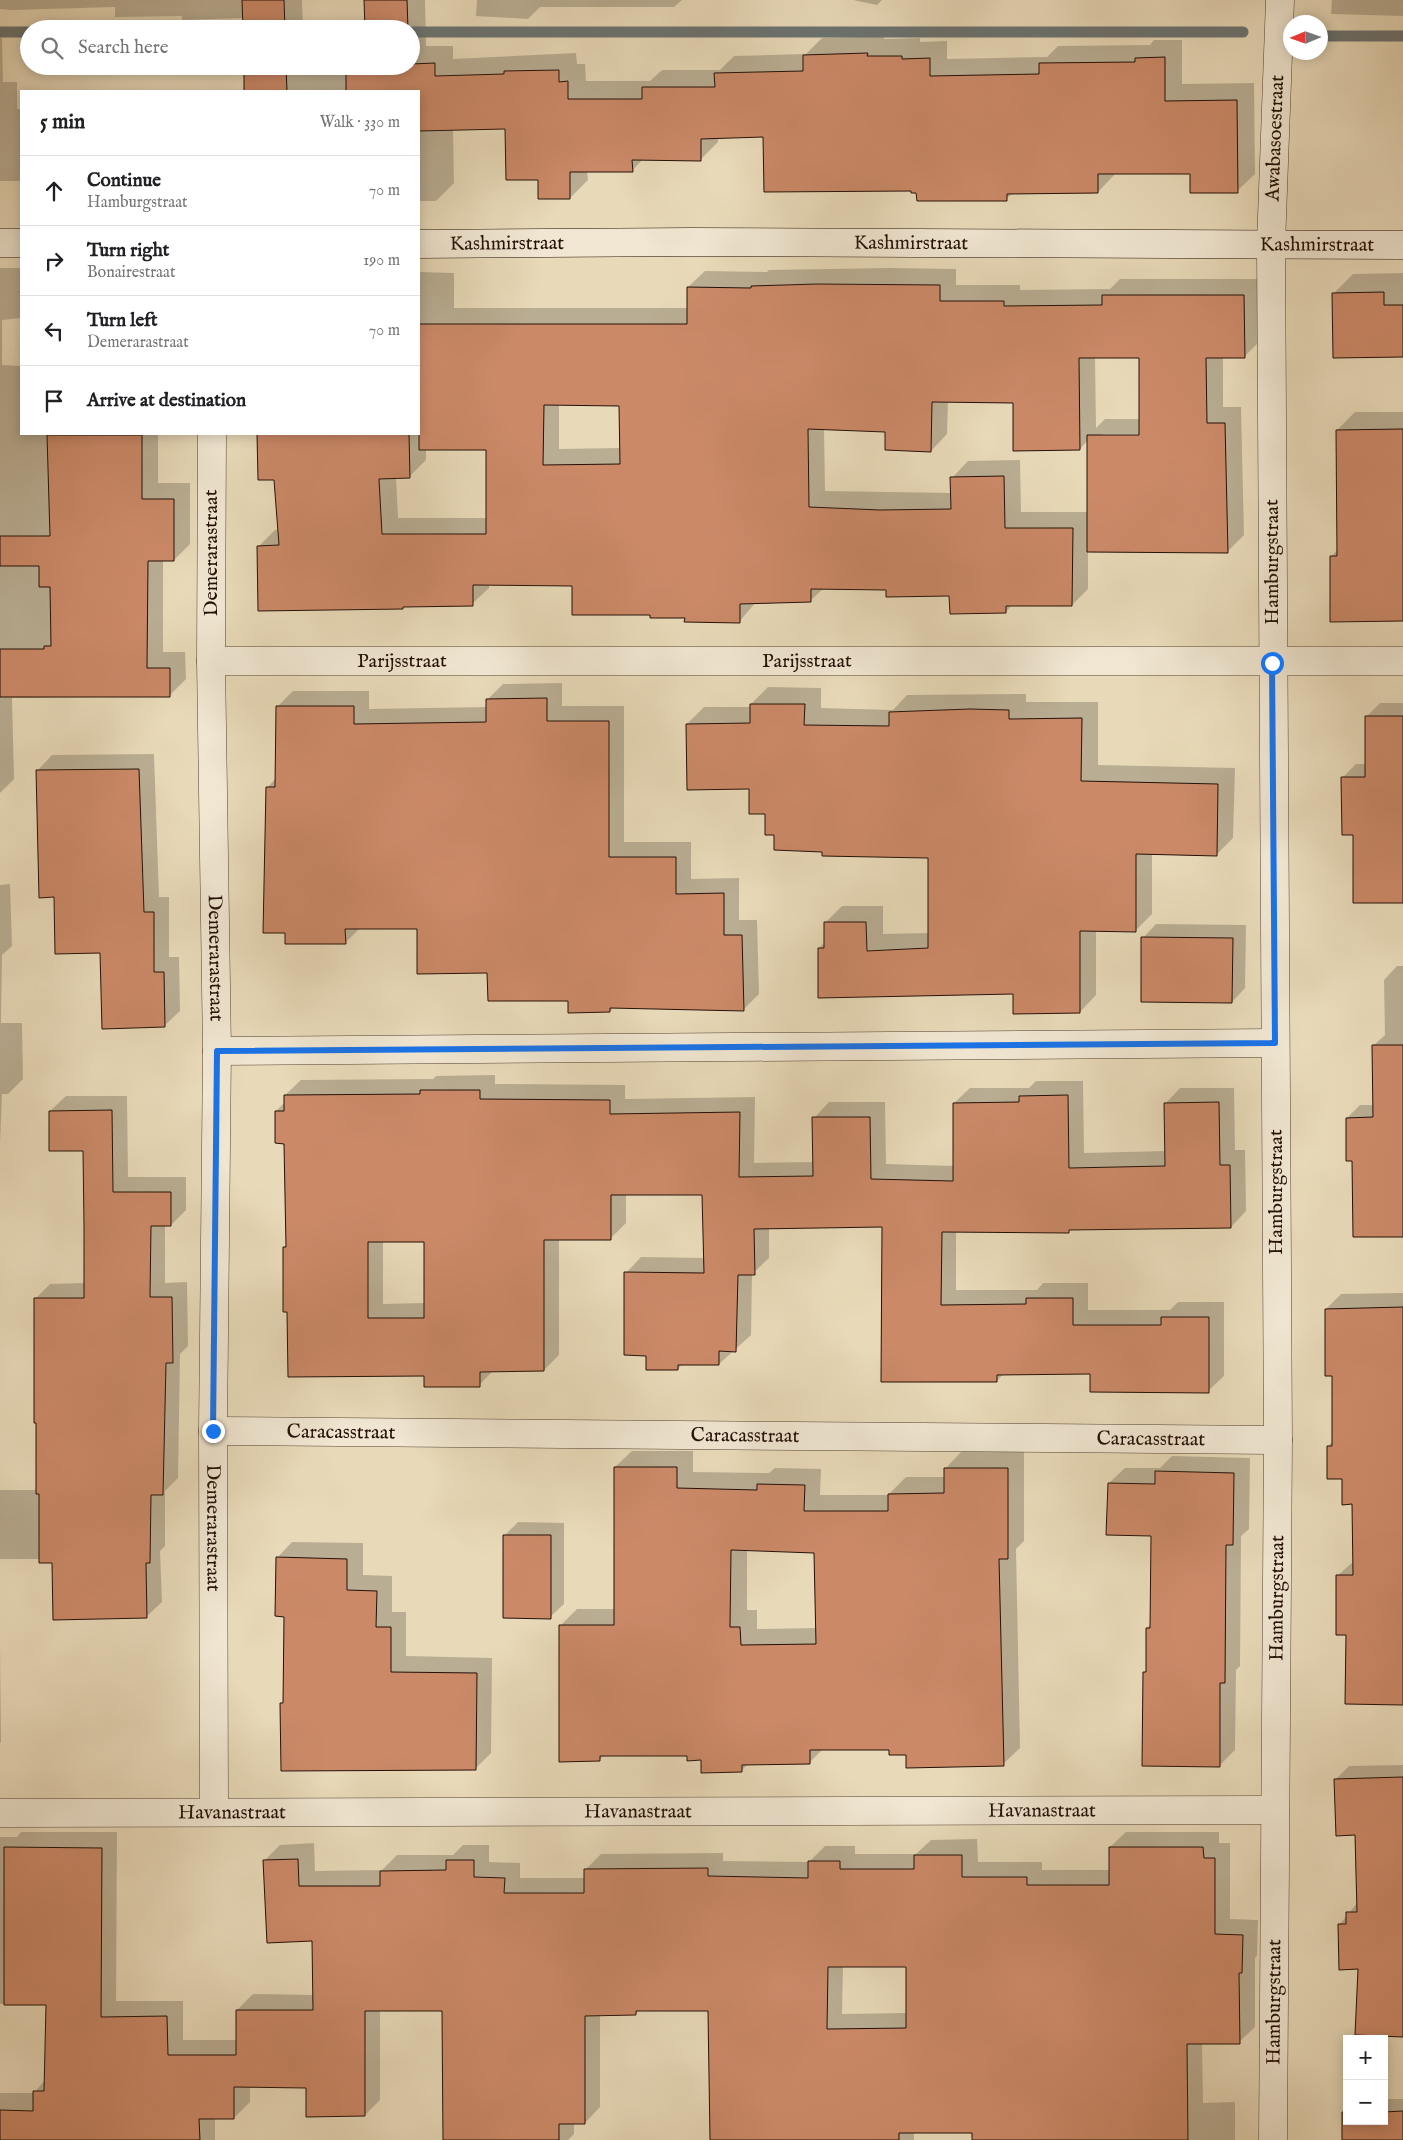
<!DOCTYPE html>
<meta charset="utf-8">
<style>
:root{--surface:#fff;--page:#f2f2f2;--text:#202124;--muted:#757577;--line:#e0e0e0}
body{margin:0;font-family:"IM FELL English",serif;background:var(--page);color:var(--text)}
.controls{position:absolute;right:15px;bottom:15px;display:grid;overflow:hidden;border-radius:0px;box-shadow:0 2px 12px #0003}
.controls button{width:45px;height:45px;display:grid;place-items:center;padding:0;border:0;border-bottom:1px solid var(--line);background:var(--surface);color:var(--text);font:25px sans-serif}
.compass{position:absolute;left:1283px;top:15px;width:45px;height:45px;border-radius:50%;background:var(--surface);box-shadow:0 2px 12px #0003;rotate:268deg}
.stop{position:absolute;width:15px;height:15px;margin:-11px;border:4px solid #1a73e8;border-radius:50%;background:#fff}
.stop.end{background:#1a73e8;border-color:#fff;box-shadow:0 1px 5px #0008}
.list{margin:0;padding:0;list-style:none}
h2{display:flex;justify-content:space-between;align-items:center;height:65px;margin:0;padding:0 20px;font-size:21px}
h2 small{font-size:16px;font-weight:400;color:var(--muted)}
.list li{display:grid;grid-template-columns:32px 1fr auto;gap:15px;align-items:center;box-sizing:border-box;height:70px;padding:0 20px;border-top:1px solid var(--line)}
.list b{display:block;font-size:19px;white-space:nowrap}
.list p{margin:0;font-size:16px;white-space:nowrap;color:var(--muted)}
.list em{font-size:16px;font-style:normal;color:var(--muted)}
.icon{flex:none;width:28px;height:28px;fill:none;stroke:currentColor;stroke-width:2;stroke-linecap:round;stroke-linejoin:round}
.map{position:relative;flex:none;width:1403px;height:2140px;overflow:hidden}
.search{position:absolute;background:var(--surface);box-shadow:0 2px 12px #0003;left:20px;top:20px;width:400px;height:55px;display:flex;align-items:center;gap:12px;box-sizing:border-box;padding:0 18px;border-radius:28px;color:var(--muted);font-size:19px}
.panel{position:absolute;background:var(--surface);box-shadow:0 2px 12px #0003;left:20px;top:90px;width:400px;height:345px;border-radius:0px}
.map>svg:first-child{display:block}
.shadow{fill:#0003;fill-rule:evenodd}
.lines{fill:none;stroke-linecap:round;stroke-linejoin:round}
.stream{stroke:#6b7472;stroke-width:11}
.building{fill:#cb8968;stroke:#241007;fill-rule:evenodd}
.street-casing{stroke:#554233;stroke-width:29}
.secondary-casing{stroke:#241007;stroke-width:29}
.street{stroke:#f0e6d1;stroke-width:28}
.secondary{stroke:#f0e6d1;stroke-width:28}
.route{stroke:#1a73e8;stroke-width:6}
.labels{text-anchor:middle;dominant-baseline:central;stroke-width:4;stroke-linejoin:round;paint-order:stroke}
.street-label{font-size:20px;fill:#241007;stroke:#f0e6d1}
</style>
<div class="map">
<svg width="1403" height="2140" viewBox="0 0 1403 2140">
<rect width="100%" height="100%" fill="#e8d9b8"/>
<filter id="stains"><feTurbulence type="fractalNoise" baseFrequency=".004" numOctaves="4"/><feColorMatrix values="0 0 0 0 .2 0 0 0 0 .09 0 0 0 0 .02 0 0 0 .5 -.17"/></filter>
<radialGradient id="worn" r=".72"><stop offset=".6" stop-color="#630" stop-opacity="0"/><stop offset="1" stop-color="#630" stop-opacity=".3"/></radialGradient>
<g class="shadow">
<polygon points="0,0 302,0 303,29 244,29 244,18 182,20 182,16 115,17 115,7 12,10 0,9"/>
<polygon points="365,0 425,0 426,46 453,46 453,59 576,53 577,64 585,64 586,81 650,81 662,70 720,70 734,56 806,54 822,38 885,36 884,39 920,38 920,42 947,41 947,59 1047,57 1058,46 1150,45 1154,40 1182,40 1182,84 1254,83 1255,174 1237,191 1192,173 1116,173 1098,192 1013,193 1006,199 918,192 764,136 718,137 718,142 700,160 643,159 632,171 587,171 588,180 570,198 539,178 507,128 453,129 454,183 436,201 419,201 419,91 246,91 245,66 411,66 411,29 366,29"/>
<polygon points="477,0 682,0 674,7 540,7 528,19 476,16"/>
<polygon points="853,0 882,0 877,5"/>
<polygon points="1332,0 1403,0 1403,16 1331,14"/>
<polygon points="0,38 2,38 3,82 17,82 17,109 21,109 21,181 0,181"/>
<polygon points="0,268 21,268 21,318 2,320 2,365 21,366 21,434 158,434 158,483 190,483 190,544 174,560 163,560 163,652 185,652 186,679 169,696 12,698 14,779 0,793"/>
<path d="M890,268L956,269V285H1020V290L1110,289L1120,279H1260L1261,340L1244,357H1223V407H1241L1244,535L1227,552L1088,551V589L1072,605H1012L1006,612L951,595L887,589L824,588L810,601L756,602L739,622L651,614L573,585L489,584V588L472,604L405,605L402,608L259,546L275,530H279L275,478H259L258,434H419V272L454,273V308H688V287L705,271L767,272L769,270ZM1095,357H1140V419H1105L1096,428ZM948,401L1014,402L1080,449L1088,440V512H1021L1020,460L968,461L952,478V493L825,491L824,428L887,431L931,451L947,434ZM559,404L621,405L620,448L559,449ZM1103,434H1146V437H1103ZM426,449H488L487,518H398L396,477H409L426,460Z"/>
<polygon points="1403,273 1403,355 1333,294 1353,274"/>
<polygon points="1355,412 1403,412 1403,620 1331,557 1338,549 1337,430"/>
<polygon points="562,683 562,706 624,706 624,842 691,842 691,879 739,878 739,920 757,920 759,994 743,1010 614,1007 610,1011 489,972 418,928 360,928 345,943 267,788 276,778 277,707 293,691 369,691 369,709 488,707 488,699 503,684"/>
<polygon points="768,687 821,688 821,708 893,710 907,695 1026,694 1026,702 1098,702 1098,765 1235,768 1233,838 1216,855 1152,853 1152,914 1135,931 1096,930 1096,995 1080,1012 1014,993 819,948 825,942 825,923 842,906 883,906 883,934 930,933 929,857 823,851 775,834 766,813 750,788 687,724 704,707 751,707 751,704"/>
<polygon points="1380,703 1403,703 1403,902 1354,834 1342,778 1356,764 1367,764 1367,716"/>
<polygon points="154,754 159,897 169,897 169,957 179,957 180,1011 164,1026 55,896 37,771 52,755"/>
<polygon points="10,884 12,946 2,955 1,1023 22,1023 23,1079 8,1094 2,1094 0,1143 0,885"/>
<polygon points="1156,924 1246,925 1245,988 1232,1002 1143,938"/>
<polygon points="1397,966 1403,966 1403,1235 1353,1159 1347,1118 1360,1105 1374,1105 1374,1045 1385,1035 1384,980"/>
<path d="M495,1075V1084L625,1085V1099L755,1097L754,1163L814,1162V1118L829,1102H885L886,1164L954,1166V1103L970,1088H1029L1036,1081H1083L1084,1153L1166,1151L1165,1104L1180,1088H1234L1235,1150H1245L1246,1211L1231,1227L1071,1229L1069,1231L956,1230V1290H1037L1043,1283H1088V1310H1170L1178,1302H1224V1376L1208,1391L1092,1372L1004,1373L997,1381H882L883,1226L769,1227V1258L752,1274L751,1335L719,1364L683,1363L678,1369L647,1354L626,1273L641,1257L705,1258L703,1193L626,1194V1223L610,1239H559V1355L544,1370H494L479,1385L426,1375L289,1310L284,1248L287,1245L285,1143L276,1111L285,1102V1095L301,1080L433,1079L436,1076ZM425,1240V1303L383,1304V1241Z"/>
<polygon points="66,1096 127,1096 128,1177 186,1177 186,1210 171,1225 165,1225 165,1283 187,1282 188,1346 180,1354 178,1478 165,1491 165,1546 160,1551 162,1602 146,1617 53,1561 40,1559 0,1559 0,1490 37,1490 35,1299 50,1284 85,1283 85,1150 50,1111"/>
<polygon points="1403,1293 1403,1704 1347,1634 1337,1576 1354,1561 1353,1503 1328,1446 1333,1441 1333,1375 1326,1309 1341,1294"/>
<path d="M632,1451H693V1472L769,1473L775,1468L821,1469L820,1495H888L906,1477H946V1468L962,1451L1024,1452V1541L1016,1549L1020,1748L1003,1764L890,1749H823L809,1763H749L741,1771L688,1755H604L599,1760L560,1626L577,1609H616L615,1467ZM747,1550L815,1552L816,1628L757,1629V1610H747Z"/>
<polygon points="1172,1456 1250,1458 1249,1529 1241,1536 1240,1666 1236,1670 1235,1750 1219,1766 1144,1673 1147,1670 1147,1628 1151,1624 1152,1534 1109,1483 1125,1468 1160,1468"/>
<polygon points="518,1522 564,1523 564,1604 550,1617 504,1536"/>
<polygon points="292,1542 363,1543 363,1575 392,1576 392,1612 406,1612 406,1656 492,1658 491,1753 475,1769 281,1704 284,1701 285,1615 277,1558"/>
<polygon points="0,1646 1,1742 0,1743"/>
<polygon points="1403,1765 1403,2036 1359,1968 1339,1925 1358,1902 1357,1834 1336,1779 1349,1766"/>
<path d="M21,1832H117L116,2001H183V2040H237V2010L253,1994L314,1995V1940L265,1860L280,1845L314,1843L315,1871L382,1870L397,1855H453L463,1845H489V1862L520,1863V1878H586V1869L601,1854L723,1853V1861L809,1862L825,1846H855V1854H916L931,1840L977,1839L978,1862H1042V1870H1110V1847L1126,1832H1219V1843H1230V1919L1258,1920L1257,1956L1255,1958V2027L1239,2042H1202L1203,2103L1235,2102V2140H973V2132L914,2131V2140H711L710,2010L640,2009L636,2014H600V2107L585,2123H574V2134L568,2140H444V2009L380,2010V2100L365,2115L307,2086H250V2102L234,2118H215V2140H0V2093H34L45,2080L47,2003L0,2004V1837H17ZM843,1966H907V2013L842,2014Z"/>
<polygon points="1384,2099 1403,2099 1403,2140 1344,2140 1343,2112 1347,2109 1347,2121 1384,2121"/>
</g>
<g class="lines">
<g class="stream">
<polyline points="0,32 29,32"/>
<polyline points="411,32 1243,32"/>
<polyline points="1320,36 1403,36"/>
</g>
</g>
<g class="building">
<polygon points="242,0 284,0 285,29 243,29"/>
<polygon points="364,0 407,0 408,29 365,29"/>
<polygon points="868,53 867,56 902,56 902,59 930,58 930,76 1039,74 1039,63 1135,62 1135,58 1165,57 1165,101 1237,100 1238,193 1190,193 1190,174 1098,174 1098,193 1007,194 1007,201 917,201 916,193 911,193 911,191 764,192 763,137 701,139 701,161 632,160 633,172 570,172 570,199 538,199 538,180 506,180 505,129 419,131 419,91 346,91 346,66 411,66 411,64 435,63 435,76 504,74 504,71 559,70 559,82 568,81 568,99 642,99 642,87 715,87 714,73 803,71 803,55"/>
<polygon points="244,66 286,66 287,91 244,91"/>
<path d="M817,284L940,285V301H1004V306L1102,305V295H1244L1245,358H1206L1207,423H1225L1228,553L1087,552V435H1139V358H1079L1080,450L1013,451V403L932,402L931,452L885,450V432L808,429L809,507L880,510L951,509L950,477L1004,476L1005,528H1073L1072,606H1006V613L950,614L949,596L886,597V590L811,589V602L740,604V623L684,622L685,618H650V615H572V586L473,585V606L403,607V609L258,611L257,546L279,545L274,480H258L257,434H409L410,478L379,479L382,534H486V450H419V324H687V287L751,288V286ZM544,405L619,406L620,464L543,465Z"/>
<polygon points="1384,292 1384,305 1403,305 1403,357 1333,358 1332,293"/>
<polygon points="1403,429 1403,621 1330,622 1330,556 1337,556 1336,430"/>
<polygon points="47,435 142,435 142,499 174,499 174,561 148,561 147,668 170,668 170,697 0,697 0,649 44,649 44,646 51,646 50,587 39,587 39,566 0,566 0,536 50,536"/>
<polygon points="547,698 547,721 609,721 609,857 676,857 676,894 724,893 724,935 742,935 744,1011 610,1008 610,1012 568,1013 568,1001 488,1001 487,973 417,974 417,929 345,929 346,944 285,944 285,933 263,933 266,787 275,787 276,706 354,706 354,724 486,722 486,699"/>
<polygon points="750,704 805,704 804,725 889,726 889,712 970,709 1009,710 1009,719 1082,718 1081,781 1218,784 1217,856 1136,854 1136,932 1080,931 1080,1013 1013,1014 1013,994 818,998 818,948 824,948 824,922 866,922 867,951 928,948 928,858 822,856 822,852 774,850 774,835 765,835 765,814 749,814 749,789 687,790 686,724 750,723"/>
<polygon points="1365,716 1403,716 1403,903 1353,903 1353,835 1342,835 1341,777 1365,777"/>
<polygon points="139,769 144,912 154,912 154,972 164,972 165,1027 102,1029 100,953 55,954 54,897 39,898 36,770"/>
<polygon points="1141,937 1233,938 1232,1003 1141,1002"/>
<polygon points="1372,1045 1403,1045 1403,1237 1353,1237 1352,1161 1346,1161 1346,1118 1373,1117"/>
<path d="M420,1090H480V1099L610,1100V1114L740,1112L739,1177L813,1176L812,1117H870L871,1179L953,1181V1103L1019,1102V1096L1068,1095L1069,1168L1165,1166L1164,1103L1219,1102L1220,1165H1230L1231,1228L1069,1230V1233L942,1232L941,1305L1026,1304V1298H1073V1325H1161V1317H1209V1393L1090,1392V1374L997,1375V1382H881L882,1227L754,1229L755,1275H738L736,1352L719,1351V1365H678V1370H646V1356L624,1355V1272L704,1273L702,1195H611V1240H544V1371L480,1372V1387H424V1376L288,1377L287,1312H283V1247H286L284,1144L275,1143V1111H284V1095L420,1094ZM368,1242H424V1318H368Z"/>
<polygon points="112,1110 113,1192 171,1192 171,1226 151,1226 150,1297 172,1297 173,1363 166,1363 163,1495 151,1495 150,1563 146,1563 147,1618 53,1620 52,1563 39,1563 39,1494 36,1494 36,1423 34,1423 34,1298 84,1298 84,1226 83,1151 49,1151 49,1111"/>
<polygon points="1403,1307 1403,1705 1345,1704 1346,1635 1336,1635 1336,1575 1353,1575 1352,1504 1342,1505 1342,1479 1327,1479 1327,1446 1332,1446 1332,1376 1325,1376 1325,1309"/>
<path d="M614,1467H677V1488L757,1490V1484L805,1485L804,1511H888V1494L944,1493V1468H1008V1559H999L1004,1766L906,1768V1755H889V1750H810V1764L742,1765V1772L701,1773V1760L687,1761V1756H600V1761L559,1762V1625H614ZM731,1550L814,1553L816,1644L741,1645L740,1627H730Z"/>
<polygon points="1155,1471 1234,1473 1233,1545 1226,1545 1225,1683 1220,1683 1220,1767 1142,1766 1143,1672 1146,1672 1146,1628 1150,1628 1151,1536 1106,1535 1108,1483 1155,1484"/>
<polygon points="503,1535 551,1535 551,1619 503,1618"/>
<polygon points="276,1557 347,1559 347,1590 377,1591 376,1627 391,1627 391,1672 477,1673 476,1770 281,1771 280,1703 283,1703 284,1617 275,1616"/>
<polygon points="1403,1777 1403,2037 1355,2035 1358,1969 1339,1970 1338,1924 1346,1924 1346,1912 1357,1912 1355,1835 1336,1836 1334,1779"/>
<path d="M4,1847L102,1848L101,2017L167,2016L168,2055H236V2010H313L312,1941L267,1943L263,1860L298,1859L299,1886H380V1871L446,1870V1860H474V1877L505,1878L504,1893H584V1869L708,1868V1876L808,1878V1861H840V1869H914V1855H962V1877H1027V1885H1109V1847H1203L1204,1858H1215V1934L1243,1935L1242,1973H1239L1240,2044H1187L1188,2140H972V2133H899V2140H710L708,2011H636V2015L585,2016V2124H559V2140H443L442,2011H365V2116L306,2117V2088L234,2087V2119H199L200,2140H0V2110L33,2111V2091H44L46,2005H4ZM828,1967H906V2028L827,2029Z"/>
<polygon points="1403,2111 1403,2140 1342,2140 1342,2112 1347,2112 1347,2121 1384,2121 1384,2112"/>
</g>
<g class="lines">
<g class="street-casing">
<g id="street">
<path id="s1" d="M212,434L211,661L217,1051L213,1431L214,1812"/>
<path id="s2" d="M211,661H1403"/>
<polyline points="217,1051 1275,1043"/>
<path id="s3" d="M213,1431L1278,1440"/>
<path id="s4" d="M0,1813L1275,1810"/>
<path id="s5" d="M1273,2140L1278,1440L1271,244L1280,0"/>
</g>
</g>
<g class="secondary-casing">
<g id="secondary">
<polyline points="0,243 21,243"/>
<path id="s6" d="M419,244L691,242L1403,245"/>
</g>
</g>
<use href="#street" class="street"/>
<use href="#secondary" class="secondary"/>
</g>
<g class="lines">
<polyline class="route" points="213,1431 217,1051 1275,1043 1272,663"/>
</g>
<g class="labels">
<g class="street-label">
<text stroke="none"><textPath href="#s5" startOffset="2002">Awabasoestraat</textPath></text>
<text stroke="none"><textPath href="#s6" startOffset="88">Kashmirstraat</textPath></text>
<text stroke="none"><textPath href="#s6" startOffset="492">Kashmirstraat</textPath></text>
<text stroke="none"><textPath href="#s6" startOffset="898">Kashmirstraat</textPath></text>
<text transform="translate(211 553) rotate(-90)">Demerarastraat</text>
<text transform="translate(1272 562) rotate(-90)">Hamburgstraat</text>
<text stroke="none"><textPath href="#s2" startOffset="191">Parijsstraat</textPath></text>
<text stroke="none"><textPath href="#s2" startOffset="596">Parijsstraat</textPath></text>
<text stroke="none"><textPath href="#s1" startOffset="524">Demerarastraat</textPath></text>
<text transform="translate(1276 1192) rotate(-90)">Hamburgstraat</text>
<text stroke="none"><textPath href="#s3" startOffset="128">Caracasstraat</textPath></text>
<text stroke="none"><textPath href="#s3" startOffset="532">Caracasstraat</textPath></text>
<text stroke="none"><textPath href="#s3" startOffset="938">Caracasstraat</textPath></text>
<text stroke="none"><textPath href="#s1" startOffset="1094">Demerarastraat</textPath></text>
<text stroke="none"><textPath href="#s5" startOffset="542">Hamburgstraat</textPath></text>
<text stroke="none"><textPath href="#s4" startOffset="1042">Havanastraat</textPath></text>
<text stroke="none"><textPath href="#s4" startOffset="638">Havanastraat</textPath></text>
<text stroke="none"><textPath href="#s4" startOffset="232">Havanastraat</textPath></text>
<text stroke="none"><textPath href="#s5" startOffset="138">Hamburgstraat</textPath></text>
</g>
</g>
<rect width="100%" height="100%" filter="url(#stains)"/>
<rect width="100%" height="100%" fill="url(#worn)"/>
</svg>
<div class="controls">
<button>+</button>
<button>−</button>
</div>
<svg class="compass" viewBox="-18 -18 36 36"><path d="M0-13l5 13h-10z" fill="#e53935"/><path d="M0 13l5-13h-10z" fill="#757577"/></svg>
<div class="stop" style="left:1272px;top:663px"></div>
<div class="stop end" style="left:213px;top:1431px"></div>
<div class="search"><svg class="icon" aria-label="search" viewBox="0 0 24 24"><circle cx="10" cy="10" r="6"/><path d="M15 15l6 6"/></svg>Search here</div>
<section class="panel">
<h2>5 min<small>Walk · 330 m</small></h2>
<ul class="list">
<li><svg class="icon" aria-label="ahead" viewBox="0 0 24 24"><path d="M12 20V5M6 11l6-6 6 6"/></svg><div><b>Continue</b><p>Hamburgstraat</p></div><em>70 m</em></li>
<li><svg class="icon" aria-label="right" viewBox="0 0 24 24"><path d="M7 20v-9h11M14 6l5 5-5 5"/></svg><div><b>Turn right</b><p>Bonairestraat</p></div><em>190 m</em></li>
<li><svg class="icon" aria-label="left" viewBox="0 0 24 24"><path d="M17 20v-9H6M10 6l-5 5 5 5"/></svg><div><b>Turn left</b><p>Demerarastraat</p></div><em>70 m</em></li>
<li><svg class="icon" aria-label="arrive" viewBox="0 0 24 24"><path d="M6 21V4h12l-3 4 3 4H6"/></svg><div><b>Arrive at destination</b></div></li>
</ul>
</section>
</div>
